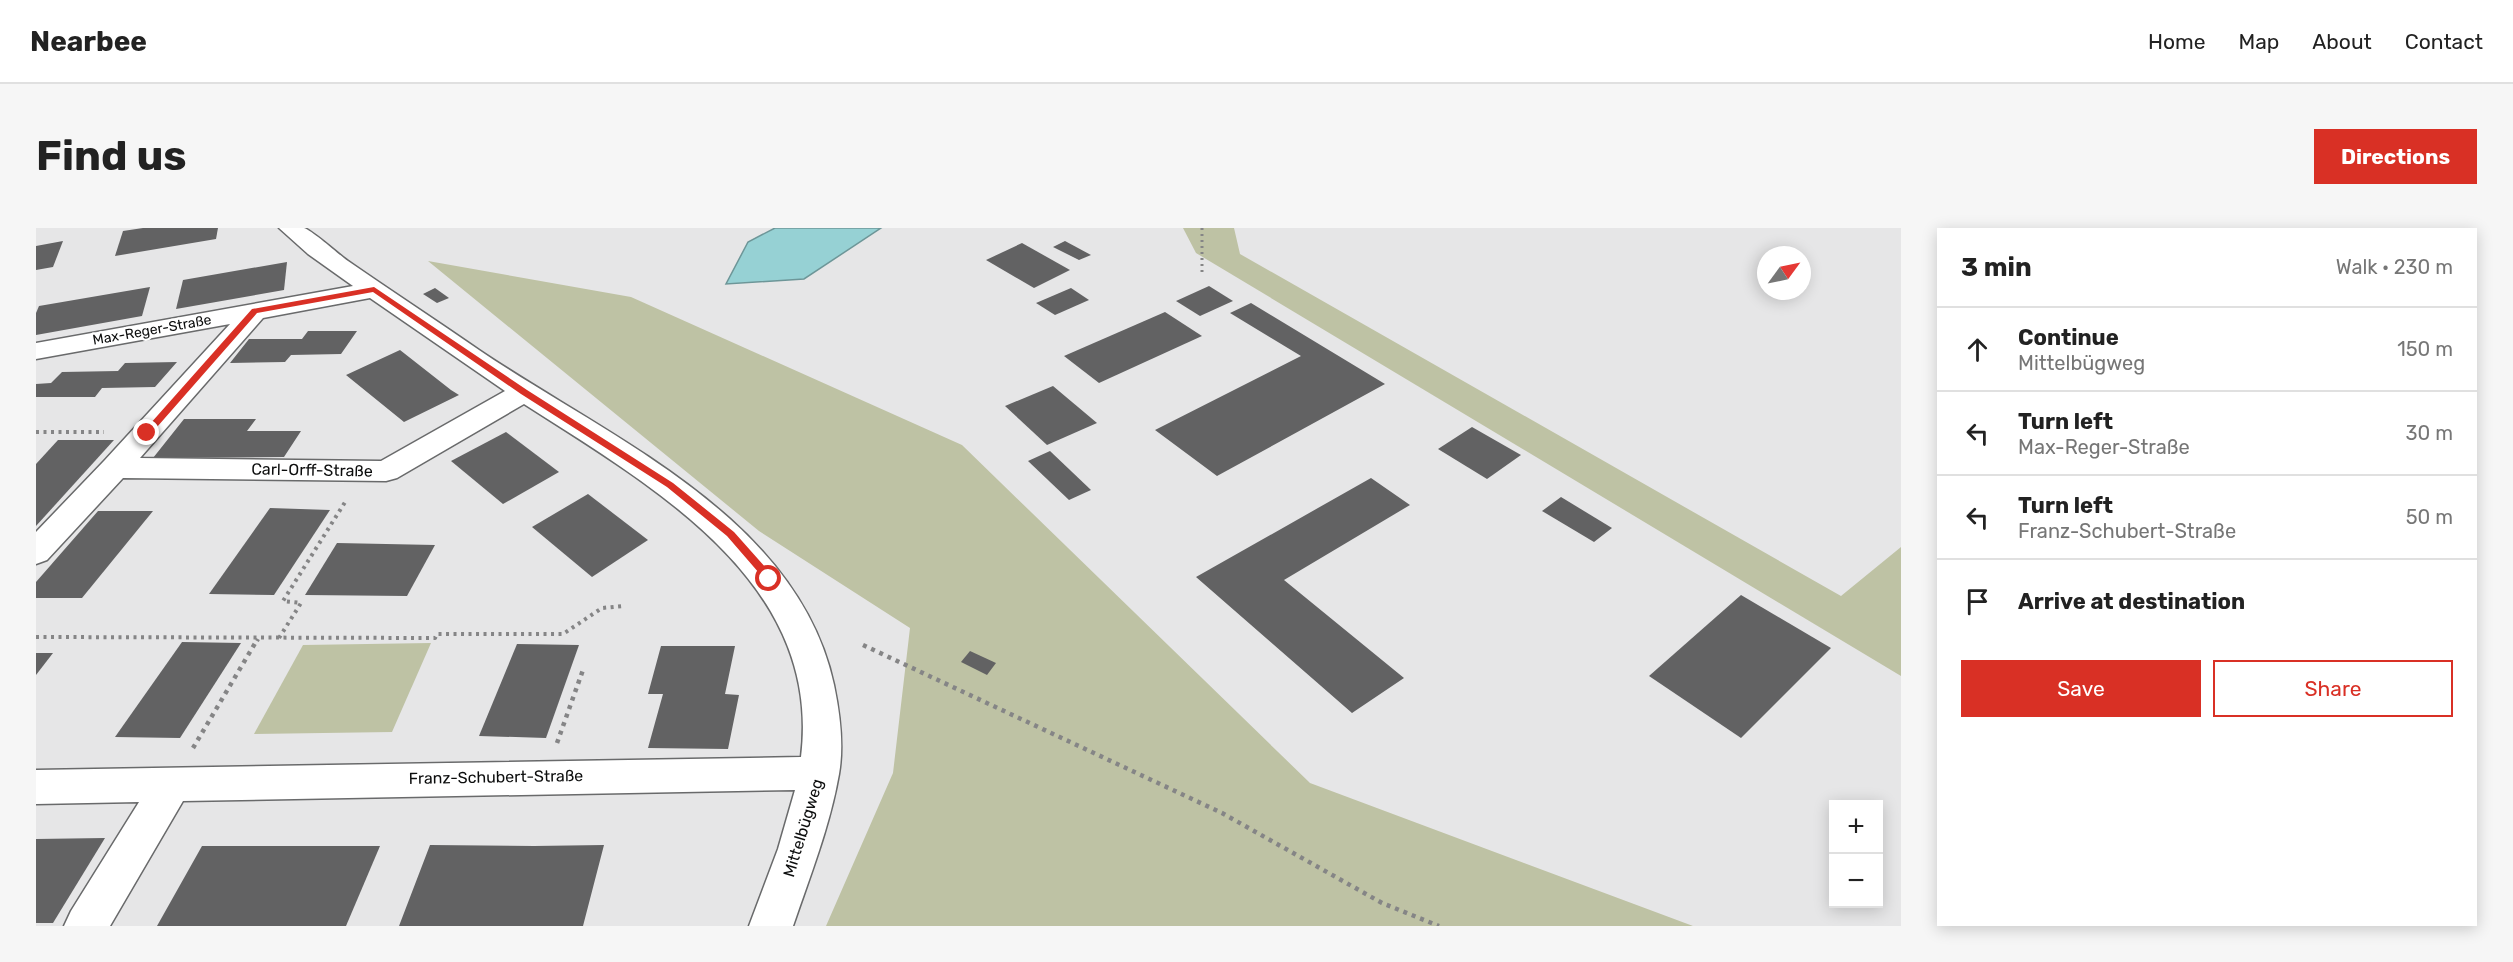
<!DOCTYPE html>
<meta charset="utf-8">
<style>
:root{--surface:#fff;--page:#f6f6f6;--text:#222;--muted:#767676;--line:#e0e0e0;--accent:#d93025}
body{margin:0;font-family:Rubik,sans-serif;background:var(--page);color:var(--text)}
.controls{position:absolute;right:18px;bottom:18px;display:grid;overflow:hidden;border-radius:0px;box-shadow:0 3px 15px #0003}
.controls button{width:54px;height:54px;display:grid;place-items:center;padding:0;border:0;border-bottom:2px solid var(--line);background:var(--surface);color:var(--text);font:30px sans-serif}
.compass{position:absolute;left:1721px;top:18px;width:54px;height:54px;border-radius:50%;background:var(--surface);box-shadow:0 3px 15px #0003;rotate:57deg}
.stop{position:absolute;width:18px;height:18px;margin:-14px;border:4px solid #d93025;border-radius:50%;background:#fff}
.stop.end{background:#d93025;border-color:#fff;box-shadow:0 2px 6px #0008}
.list{margin:0;padding:0;list-style:none}
h2{display:flex;justify-content:space-between;align-items:center;height:78px;margin:0;padding:0 24px;font-size:26px}
h2 small{font-size:20px;font-weight:400;color:var(--muted)}
.list li{display:grid;grid-template-columns:39px 1fr auto;gap:18px;align-items:center;box-sizing:border-box;height:84px;padding:0 24px;border-top:2px solid var(--line)}
.list b{display:block;font-size:22px;white-space:nowrap}
.list p{margin:0;font-size:20px;white-space:nowrap;color:var(--muted)}
.list em{font-size:20px;font-style:normal;color:var(--muted)}
.actions{display:flex;gap:12px;padding:18px 24px}
.actions a{flex:1;padding:14px 0;border:2px solid var(--accent);border-radius:0px;text-align:center;font-size:21px;color:var(--accent)}
.actions .main{background:var(--accent);color:#fff}
.icon{flex:none;width:33px;height:33px;fill:none;stroke:currentColor;stroke-width:2;stroke-linecap:round;stroke-linejoin:round}
.map{position:relative;flex:none;width:1865px;height:698px;overflow:hidden;border-radius:0px}
header{display:flex;align-items:center;gap:36px;box-sizing:border-box;height:84px;padding:0 30px;background:var(--surface);border-bottom:2px solid var(--line)}
header strong{font-size:28px}
nav{display:flex;gap:33px;margin-inline-start:auto;font-size:21px}
.intro{display:flex;align-items:center;justify-content:space-between;box-sizing:border-box;height:144px;padding:0 36px}
h1{margin:0;font-size:42px}
.button{padding:15px 27px;border-radius:0px;background:var(--accent);color:#fff;font-size:21px;font-weight:700}
main{display:flex;gap:36px;padding:0 36px}
aside{flex:1;background:var(--surface);border-radius:0px;box-shadow:0 3px 15px #0003}
.map>svg:first-child{display:block}
.green{fill:#bec2a4}
.water{fill:#96d1d4;stroke:#6d9698;stroke-width:1.5}
.building{fill:#626263}
.lines{fill:none;stroke-linecap:round;stroke-linejoin:round}
.minor-casing{stroke:#696a6b;stroke-width:3}
.path-far2{stroke:#858586;stroke-width:3;stroke-dasharray:2 4;stroke-linecap:butt}
.path-far1{stroke:#858586;stroke-width:4;stroke-dasharray:3 4.5;stroke-linecap:butt}
.path{stroke:#858586;stroke-width:4.5;stroke-dasharray:4 5;stroke-linecap:butt}
.minor{fill:#fff;fill-rule:evenodd}
.route{fill:#d93025}
.labels{text-anchor:middle;dominant-baseline:central;stroke-width:4.5;stroke-linejoin:round;paint-order:stroke}
.far-street-label{font-size:14px;fill:#0c0d0d;stroke:#fff}
.street-label{font-size:16px;fill:#0c0d0d;stroke:#fff}
</style>
<header>
<strong>Nearbee</strong>
<nav><a>Home</a><a>Map</a><a>About</a><a>Contact</a></nav>
</header>
<div class="intro"><h1>Find us</h1><a class="button">Directions</a></div>
<main>
<div class="map">
<svg width="1865" height="698" viewBox="0 0 1865 698">
<rect width="100%" height="100%" fill="#e6e6e7"/>
<g class="green">
<polygon points="1147,0 1198,0 1204,26 1805,368 1865,319 1865,448 1160,25"/>
<polygon points="392,33 595,69 926,217 1274,555 1657,698 790,698 857,545 874,400 723,303"/>
<polygon points="395,415 356,504 218,506 267,417"/>
</g>
<polygon class="water" points="739,0 845,0 768,51 690,56 712,14"/>
<g class="building">
<polygon points="107,0 182,0 180,11 79,28 87,3"/>
<polygon points="27,13 17,39 0,42 0,18"/>
<polygon points="1029,13 1055,27 1043,32 1017,19"/>
<polygon points="986,15 1034,42 998,60 950,32"/>
<polygon points="251,34 248,62 140,81 147,52"/>
<polygon points="1173,58 1197,73 1164,88 1140,73"/>
<polygon points="114,59 106,88 0,107 0,85 3,78"/>
<polygon points="399,60 413,70 401,75 387,66"/>
<polygon points="1035,60 1053,72 1019,87 1000,75"/>
<polygon points="1215,75 1349,156 1181,248 1119,202 1265,128 1194,85"/>
<polygon points="1129,84 1166,108 1063,155 1028,128"/>
<polygon points="272,103 321,103 305,126 255,127 249,134 194,135 213,111 266,111"/>
<polygon points="364,122 415,162 423,167 368,194 310,147"/>
<polygon points="141,134 119,159 66,160 59,169 0,169 0,156 15,155 26,144 82,143 89,135"/>
<polygon points="1017,158 1061,195 1011,217 969,178"/>
<polygon points="148,191 220,191 211,203 265,203 248,229 117,230"/>
<polygon points="1436,199 1485,227 1451,251 1402,221"/>
<polygon points="470,204 523,244 467,276 415,233"/>
<polygon points="22,212 78,212 0,298 0,236"/>
<polygon points="1014,223 1055,262 1033,272 992,233"/>
<polygon points="1335,250 1374,277 1248,352 1368,450 1316,485 1160,349"/>
<polygon points="552,266 612,312 556,349 496,299"/>
<polygon points="1525,269 1576,300 1558,314 1506,283"/>
<polygon points="234,280 294,282 238,367 173,366"/>
<polygon points="62,283 117,283 46,370 0,370 0,354"/>
<polygon points="301,315 399,317 371,368 269,367"/>
<polygon points="1705,367 1795,420 1705,510 1613,448"/>
<polygon points="146,414 205,415 144,510 79,509"/>
<polygon points="481,416 543,417 510,510 443,508"/>
<polygon points="625,418 699,418 689,466 703,467 692,521 612,520 627,466 612,466"/>
<polygon points="934,423 960,435 951,447 925,434"/>
<polygon points="0,425 17,425 0,447"/>
<polygon points="69,610 17,695 0,695 0,611"/>
<polygon points="394,617 498,618 568,617 547,698 363,698"/>
<polygon points="166,618 344,618 310,698 121,698"/>
</g>
<g class="lines">
<g class="minor-casing">
<path id="minor" d="M243,0C250,0 261,0 268,0C277,3 302,26 312,33C355,63 400,92 443,122C573,210 762,289 798,457C804,486 808,517 803,546C794,598 774,648 757,698H713L742,621L759,562L147,573L74,698H28L35,683L103,574L0,576V542L765,529C787,353 614,257 488,176L361,250L350,253L87,250L11,332L0,336V304L68,233L194,96L0,131V115L317,58L272,26ZM334,70L469,163L345,233L104,230L227,90Z"/>
</g>
<polyline class="path-far2" points="1166,0 1166,45"/>
<g class="path-far1">
<polyline points="0,204 68,204"/>
<polyline points="0,409 399,410 401,406 527,406 566,380 587,378"/>
<polyline points="243,410 265,375 247,373 311,271"/>
<polyline points="221,413 222,411"/>
</g>
<g class="path">
<polyline points="827,417 1186,585 1346,675 1403,698"/>
<polyline points="521,515 548,439"/>
<polyline points="157,520 221,412"/>
</g>
<use href="#minor" class="minor"/>
</g>
<polygon class="route" points="338,59 491,162 637,255 698,304 737,348 737,353 730,353 691,308 631,259 485,166 337,64 221,85 114,207 106,205 216,81"/>
<g class="labels">
<g class="far-street-label">
<text transform="translate(116 102) rotate(-10)">Max-Reger-Straße</text>
</g>
<g class="street-label">
<text transform="translate(276 242) rotate(1)">Carl-Orff-Straße</text>
<text transform="translate(460 549) rotate(-1)">Franz-Schubert-Straße</text>
<text transform="translate(767 600) rotate(-73)">Mittelbügweg</text>
</g>
</g>
</svg>
<div class="controls">
<button>+</button>
<button>−</button>
</div>
<svg class="compass" viewBox="-18 -18 36 36"><path d="M0-13l5 13h-10z" fill="#e53935"/><path d="M0 13l5-13h-10z" fill="#767676"/></svg>
<div class="stop" style="left:733px;top:351px"></div>
<div class="stop end" style="left:111px;top:205px"></div>
</div>
<aside>
<h2>3 min<small>Walk · 230 m</small></h2>
<ul class="list">
<li><svg class="icon" aria-label="ahead" viewBox="0 0 24 24"><path d="M12 20V5M6 11l6-6 6 6"/></svg><div><b>Continue</b><p>Mittelbügweg</p></div><em>150 m</em></li>
<li><svg class="icon" aria-label="left" viewBox="0 0 24 24"><path d="M17 20v-9H6M10 6l-5 5 5 5"/></svg><div><b>Turn left</b><p>Max-Reger-Straße</p></div><em>30 m</em></li>
<li><svg class="icon" aria-label="left" viewBox="0 0 24 24"><path d="M17 20v-9H6M10 6l-5 5 5 5"/></svg><div><b>Turn left</b><p>Franz-Schubert-Straße</p></div><em>50 m</em></li>
<li><svg class="icon" aria-label="arrive" viewBox="0 0 24 24"><path d="M6 21V4h12l-3 4 3 4H6"/></svg><div><b>Arrive at destination</b></div></li>
</ul>
<div class="actions"><a class="main">Save</a><a>Share</a></div>
</aside>
</main>
